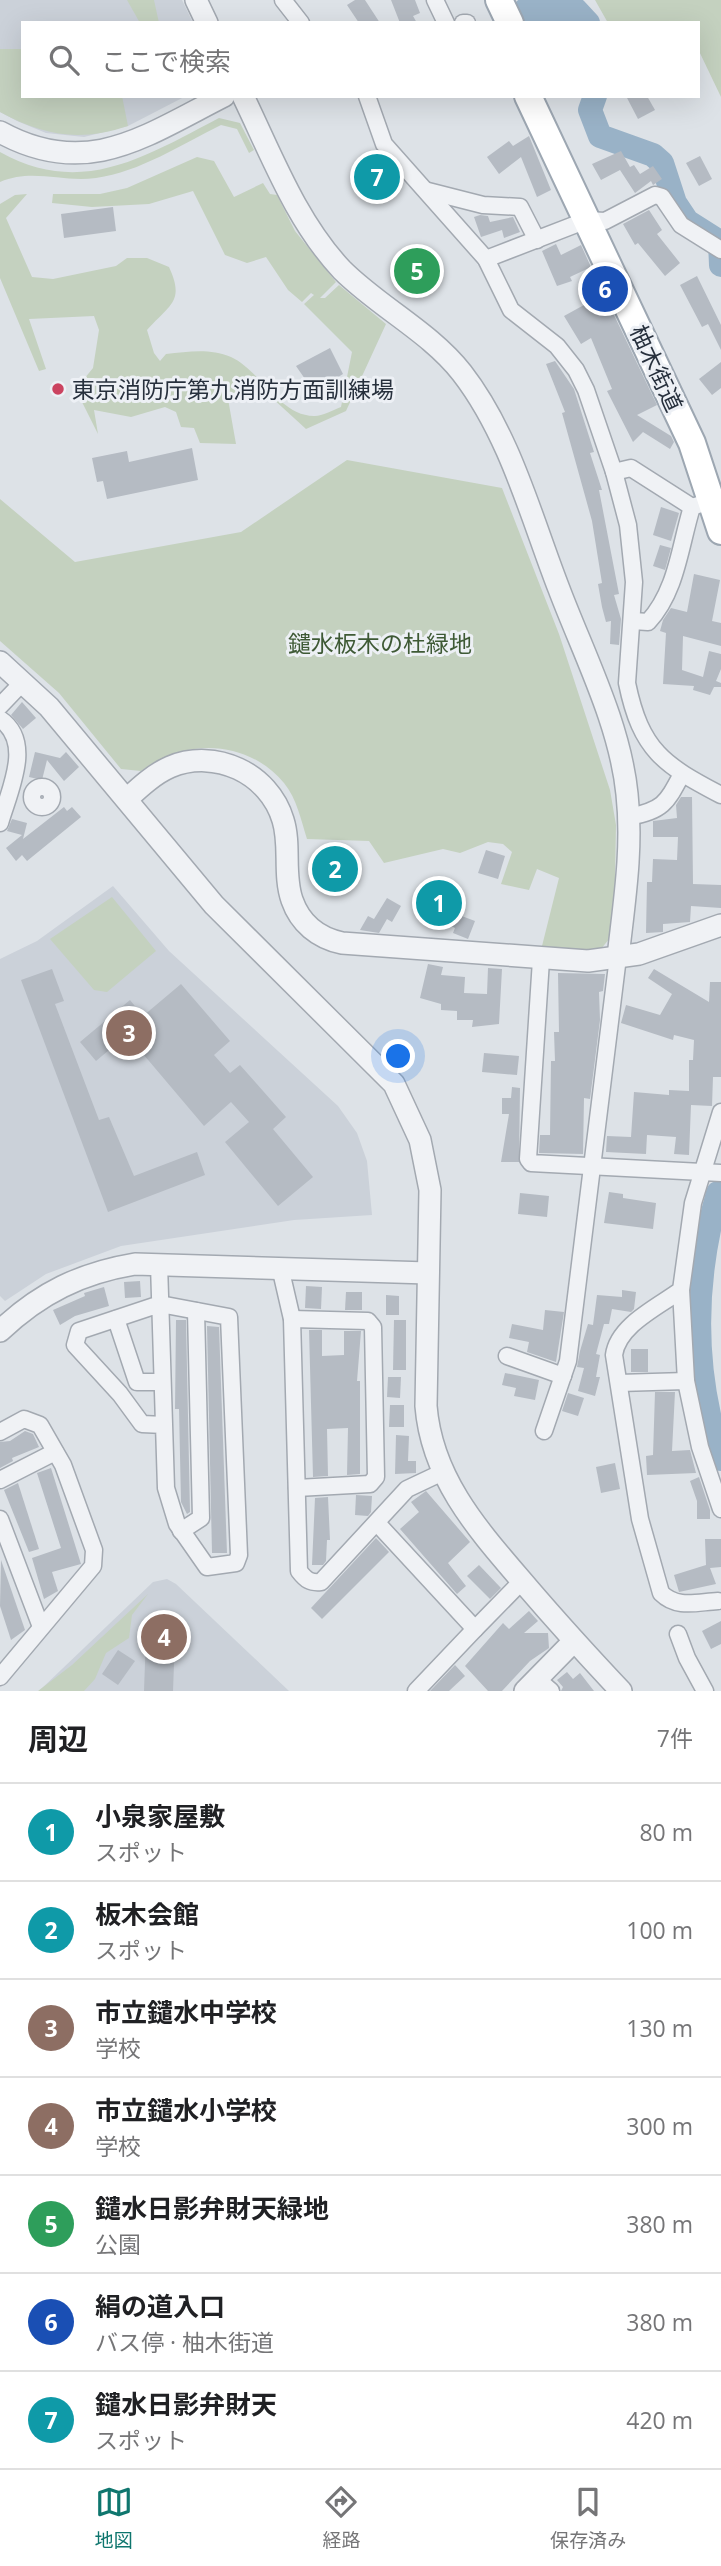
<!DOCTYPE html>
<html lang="ja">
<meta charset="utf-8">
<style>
:root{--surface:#fff;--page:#f6f6f6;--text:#202124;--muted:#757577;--line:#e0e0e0;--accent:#0f766e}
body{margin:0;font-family:"Open Sans","Noto Sans JP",sans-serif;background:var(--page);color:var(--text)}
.you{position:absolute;left:399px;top:1057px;width:24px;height:24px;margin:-18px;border:5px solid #fff;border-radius:50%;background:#1a73e8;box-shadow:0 0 0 10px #1a73e833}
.badge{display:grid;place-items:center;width:46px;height:46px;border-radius:50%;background:var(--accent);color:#fff;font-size:23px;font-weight:700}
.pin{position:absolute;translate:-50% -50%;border:4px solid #fff;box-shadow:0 2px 7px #0006}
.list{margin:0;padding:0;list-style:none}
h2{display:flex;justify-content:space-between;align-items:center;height:91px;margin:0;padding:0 28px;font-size:30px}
h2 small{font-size:23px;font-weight:400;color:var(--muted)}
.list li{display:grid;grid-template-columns:46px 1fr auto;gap:21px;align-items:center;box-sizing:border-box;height:98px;padding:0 28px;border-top:2px solid var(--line)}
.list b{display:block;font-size:26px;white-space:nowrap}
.list p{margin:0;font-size:23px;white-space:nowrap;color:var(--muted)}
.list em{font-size:23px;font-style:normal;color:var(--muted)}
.icon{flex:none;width:38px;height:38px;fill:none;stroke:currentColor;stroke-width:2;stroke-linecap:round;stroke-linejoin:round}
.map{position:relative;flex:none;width:721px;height:1691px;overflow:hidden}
.search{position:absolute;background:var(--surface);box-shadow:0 7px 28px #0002;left:21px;right:21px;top:21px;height:77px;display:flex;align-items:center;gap:18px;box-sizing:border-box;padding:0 24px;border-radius:0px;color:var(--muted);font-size:26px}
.sheet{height:777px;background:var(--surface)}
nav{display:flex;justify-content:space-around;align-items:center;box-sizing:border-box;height:98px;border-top:2px solid var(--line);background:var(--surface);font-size:19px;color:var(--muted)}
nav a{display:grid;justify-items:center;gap:4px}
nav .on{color:var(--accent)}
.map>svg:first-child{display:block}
.built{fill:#cbd1d9}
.green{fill:#c4d1bf}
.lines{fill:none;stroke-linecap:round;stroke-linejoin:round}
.river{stroke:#99b2c7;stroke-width:24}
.building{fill:#b5bbc3}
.minor-casing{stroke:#a3a9b1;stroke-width:19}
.tertiary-casing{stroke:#a3a9b1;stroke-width:24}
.primary-casing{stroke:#9da7b2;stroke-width:30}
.minor{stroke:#f0f2f5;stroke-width:16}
.tertiary{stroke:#f0f2f5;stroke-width:21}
.primary{stroke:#fff;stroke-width:26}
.poi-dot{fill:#cb4360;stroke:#edf0f5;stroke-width:2.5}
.labels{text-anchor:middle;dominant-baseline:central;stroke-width:6;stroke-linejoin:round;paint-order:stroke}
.street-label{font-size:23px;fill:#27303d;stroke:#edf0f5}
.poi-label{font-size:23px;fill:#27303d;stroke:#edf0f5;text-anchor:start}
.park-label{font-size:23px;fill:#3e5935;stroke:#edf0f5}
</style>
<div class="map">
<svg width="721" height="1691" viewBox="0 0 721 1691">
<rect width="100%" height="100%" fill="#dde2e7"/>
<g class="built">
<polygon points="0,0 182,0 193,23 23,23 23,96 186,96 128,126 84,137 46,133 17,121 0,112"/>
<polygon points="113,886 169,951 338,1106 357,1133 367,1161 372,1215 294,1220 121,1246 46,1274 5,1301 0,1296 0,959 37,941"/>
<polygon points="167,1579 176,1584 289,1691 39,1691 153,1582"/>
</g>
<g class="green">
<polygon points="127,0 154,0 159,23 140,23"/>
<polygon points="595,0 721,0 721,97 698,49 698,23 608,23"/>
<path d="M0,49H23V96H122L128,126C80,142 44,136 0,112Z"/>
<path d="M219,118L240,123L254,150L249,153L237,129L221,125C182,144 140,172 96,178C63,183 33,168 0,182V152C82,198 146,156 219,118Z"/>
<path d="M197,157L214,161L234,197L263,183L270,194L277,195L295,231L336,282L320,298H325L339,285L386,324L346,411L306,429L259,386L228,399L236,444L200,443L194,428L181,427L176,412L165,407L131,417L94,410L98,434L81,400L84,379L93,368L99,330L94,316L29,319L46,369L39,371L0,278V204L15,195L27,194L6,218L32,277L53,279L116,266L127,258H147L169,267C185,302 170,304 147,330L154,353L160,361L166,354C188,352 209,348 231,357C260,370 280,417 315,416C322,416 333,410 341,407L352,352L304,304L314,295L311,293L302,302L288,290L266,257L247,263L225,255L193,191L149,204L92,207L52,203L53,194H100L127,188Z"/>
<path d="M347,460L502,488L559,634L610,790L616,825L614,933L601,949L541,950L559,878L537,869L529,890L501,884L512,852L503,844L488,842L460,853L443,849L384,863L369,841L307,839C301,820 297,799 284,783C247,739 185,738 141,771L121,769L59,693L0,641V499L75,562L241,532Z"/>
<polygon points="112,897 156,951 107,992 94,990 50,939"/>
<polygon points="148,1594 132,1615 129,1638 106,1653 95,1679 84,1691 38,1691 72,1665"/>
</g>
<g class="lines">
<g class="river">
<polyline points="525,10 575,9 588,23"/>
<polyline points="595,96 590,110 600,136 653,155 662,163 675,203 687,221 720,242 721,265"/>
<path d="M718,1193C693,1281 692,1371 721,1459"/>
</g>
</g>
<g class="building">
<polygon points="355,0 365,0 380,23 359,23 347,5"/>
<polygon points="391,0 415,0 420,13 413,16 417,23 400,23"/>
<polygon points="626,96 647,96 655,110 638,119"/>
<polygon points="529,136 551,190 537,197 521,157 499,174 487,157 509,141 513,146"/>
<polygon points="621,151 630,167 634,165 640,174 653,166 662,179 653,185 651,181 635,193 620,170 601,180 592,164"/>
<polygon points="700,156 712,179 699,186 686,163"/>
<polygon points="113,207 116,231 64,238 61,214"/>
<polygon points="649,210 662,230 657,234 680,263 665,276 638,243 635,245 623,224"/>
<polygon points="480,215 488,216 490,222 513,217 520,232 504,238 502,230 481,237 474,217"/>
<polygon points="556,244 561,255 581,245 591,267 570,277 572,281 557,286 542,251"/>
<polygon points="697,276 721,325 721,350 708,324 702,327 680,285"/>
<polygon points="604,294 657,405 637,415 671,436 674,442 670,449 643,432 633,442 607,391 612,389 591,338 581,344 564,316"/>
<polygon points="330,348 343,374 314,392 296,366"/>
<polygon points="555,361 574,389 594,452 590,453 602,490 599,490 619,594 614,595 621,619 619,645 610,644 611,621 606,622 602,607 598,584 602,583 592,521 562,413 565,412 546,364"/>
<polygon points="721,362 721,388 712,395 699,379"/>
<polygon points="192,448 198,480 107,499 103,481 97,482 92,458 127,451 129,462"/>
<polygon points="661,507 679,513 671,541 653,535"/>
<polygon points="660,545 671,548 665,570 653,566"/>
<polygon points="694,574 720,580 712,621 721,623 721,646 683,636 682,670 703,677 709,651 721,654 721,669 716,681 721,683 721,687 714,687 710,695 693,690 694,686 663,684 666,633 660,631 663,620 671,608 687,612"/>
<polygon points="22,702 36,718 23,729 11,715"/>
<polygon points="35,752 60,758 66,752 79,767 64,781 47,760 42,780 29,777"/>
<polygon points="681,797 692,797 693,884 721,885 721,908 691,906 690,922 663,924 663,932 646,933 647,882 652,882 653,859 677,860 678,837 653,837 653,821 677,818 676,805"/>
<polygon points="64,807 67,811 72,807 81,817 27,861 22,855 16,861 6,848 22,835 7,831 12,819 27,823 23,839"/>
<polygon points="486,850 505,856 498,879 478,873"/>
<polygon points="323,857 346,857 347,881 324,882"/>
<polygon points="433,883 459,896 451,912 475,921 468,939 453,933 455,928 419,909"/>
<polygon points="387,898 401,906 392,922 387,919 379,933 360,930 368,916 374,919"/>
<polygon points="428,964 443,967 441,975 465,977 464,993 487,994 488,968 502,969 499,1024 472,1027 473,1020 457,1020 457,1011 441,1010 441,1004 420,998"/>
<polygon points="52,969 64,1001 55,1004 99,1120 109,1117 134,1176 197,1152 205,1175 108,1212 21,980"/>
<polygon points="654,969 709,1002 710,982 721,982 721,1077 713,1077 712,1106 691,1105 689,1155 674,1154 676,1137 647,1135 646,1154 606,1152 607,1136 631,1137 634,1092 669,1095 669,1090 689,1091 689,1060 693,1060 694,1040 674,1035 673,1040 621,1023 626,1005 660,1015 672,994 648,978"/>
<polygon points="558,973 605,974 603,991 599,992 600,1020 590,1099 584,1098 583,1154 539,1153 540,1135 550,1135 551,1061 555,1061 554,1032 559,1032"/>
<polygon points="181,984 230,1041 214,1055 230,1073 240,1065 286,1117 273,1129 313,1177 278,1206 225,1142 249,1122 231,1102 204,1126 127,1035 96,1061 80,1042 130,1000 143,1016"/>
<polygon points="484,1053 519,1056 517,1075 482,1072"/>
<polygon points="512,1087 520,1088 519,1162 501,1162 509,1114 502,1114 502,1098 511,1098"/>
<polygon points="609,1192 623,1194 623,1198 656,1203 653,1229 604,1223"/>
<polygon points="520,1193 549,1196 547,1217 518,1214"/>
<polygon points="140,1281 141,1297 125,1298 124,1282"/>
<polygon points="306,1286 322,1287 321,1309 305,1308"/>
<polygon points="104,1287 109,1306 75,1316 60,1325 53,1310 85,1296 84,1293"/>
<polygon points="622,1290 636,1292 634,1309 631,1312 612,1309 609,1324 604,1324 596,1354 600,1355 596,1377 600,1377 595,1396 578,1391 584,1368 577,1367 580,1351 588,1324 593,1325 597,1295 622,1297"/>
<polygon points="346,1292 362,1292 362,1310 345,1310"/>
<polygon points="386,1295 399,1296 399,1315 386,1315"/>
<polygon points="545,1310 564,1312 556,1362 527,1352 529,1342 509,1338 512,1324 543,1330"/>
<polygon points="176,1320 186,1320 190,1512 187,1514 181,1502 179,1409 175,1409"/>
<polygon points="394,1320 406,1320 406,1370 393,1370"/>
<polygon points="207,1326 219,1327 227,1553 212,1553"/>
<polygon points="309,1330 322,1330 322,1356 344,1355 344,1331 361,1331 357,1381 360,1381 360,1474 347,1475 348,1428 327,1429 328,1476 313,1477"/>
<rect x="631" y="1349" width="17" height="23"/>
<polygon points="505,1373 539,1380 535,1400 514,1396 516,1388 502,1385"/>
<polygon points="388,1377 401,1377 400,1398 387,1397"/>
<polygon points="655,1392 675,1392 672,1451 690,1450 696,1473 647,1475 646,1456 653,1455"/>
<polygon points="568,1393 584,1398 578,1416 562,1411"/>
<polygon points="390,1405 404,1405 404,1427 389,1427"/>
<polygon points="25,1431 33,1434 39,1447 12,1458 13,1461 0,1468 0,1442 10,1441"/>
<polygon points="396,1435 409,1436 408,1461 416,1461 416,1473 395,1474"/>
<polygon points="615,1463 620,1489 601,1493 596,1467"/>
<polygon points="51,1468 81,1564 52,1572 58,1591 44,1599 32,1558 61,1548 37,1473"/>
<polygon points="699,1477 710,1510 710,1519 697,1519 697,1501 690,1481"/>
<polygon points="18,1483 39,1549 29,1552 4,1490"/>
<polygon points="426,1491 470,1542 448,1563 466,1586 457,1594 400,1529 419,1512 411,1502"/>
<polygon points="356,1495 372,1496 371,1512 368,1516 355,1515"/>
<polygon points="328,1497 330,1540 327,1540 326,1561 323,1565 312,1565 315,1498"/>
<polygon points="376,1538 389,1552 322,1619 311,1608"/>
<polygon points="705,1539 721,1539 721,1567 710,1568 716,1584 679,1592 674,1575 706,1565"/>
<polygon points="1,1560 25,1630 11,1640 0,1606"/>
<polygon points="479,1565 501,1588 490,1599 467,1576"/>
<polygon points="529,1611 538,1621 524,1633 548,1633 549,1648 530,1661 502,1691 488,1691 465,1666 503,1623 509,1629"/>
<polygon points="721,1621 721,1644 711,1649 702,1631"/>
<polygon points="146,1635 175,1637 173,1691 144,1691"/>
<polygon points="118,1650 135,1661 118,1685 102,1674"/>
<polygon points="455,1665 465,1676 449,1691 430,1691"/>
<polygon points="567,1672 573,1679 580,1673 594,1691 561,1691 563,1687 557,1680"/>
</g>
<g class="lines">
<g class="minor-casing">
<g id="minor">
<polyline points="283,0 301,23"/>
<polyline points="435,0 446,23"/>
<polyline points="463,23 467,23"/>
<path d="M367,96L384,144L486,259L511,310L557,346L576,370L586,390L614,472L628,525L634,582L627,683C641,751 664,765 721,795"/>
<polyline points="428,191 483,205 520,207 537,240"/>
<polyline points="486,259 587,220 605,221 655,195 662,197 681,225 721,250"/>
<polyline points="614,472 631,468 692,507"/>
<path d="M633,621L648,622C677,591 680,545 692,507L719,498"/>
<polyline points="0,706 23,682"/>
<path d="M0,719C34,742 9,791 0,823"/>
<circle cx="42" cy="797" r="10"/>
<path d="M629,817C663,810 666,804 682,774"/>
<polyline points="541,960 528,1159 531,1163 721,1173"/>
<polyline points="159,1264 166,1488 177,1524 207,1567 236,1563 239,1555 229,1317 160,1304 79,1331 75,1345 120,1394 142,1424 164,1425"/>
<path d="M280,1267L292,1319L299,1571C306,1580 310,1583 321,1582L407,1489L443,1472"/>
<polyline points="681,1290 686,1381 700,1447 721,1509"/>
<polyline points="116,1319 137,1382 162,1382"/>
<polyline points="292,1319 368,1321 373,1327 376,1477 370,1484 297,1488"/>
<polyline points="507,1356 563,1376"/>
<polyline points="619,1383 686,1381"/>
<polyline points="544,1431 568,1361 618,957"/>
<polyline points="0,1432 24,1419 40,1425 63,1465 94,1550 93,1566 0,1677"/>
<polyline points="0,1480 55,1452"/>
<polyline points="0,1519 41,1627"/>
<polyline points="377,1523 475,1629 416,1691"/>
<polyline points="181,1531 201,1518 196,1311"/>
<path d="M718,1601C697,1602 677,1609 661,1593L640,1519L614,1355C618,1325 658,1307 681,1290L693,1203L721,1112"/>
<polyline points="475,1629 522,1581"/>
<polyline points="678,1634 687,1658 705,1691"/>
<polyline points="537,1679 551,1691"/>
</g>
</g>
<g class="tertiary-casing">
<g id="tertiary">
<polyline points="196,0 207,23"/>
<path d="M243,96C272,156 296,221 342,270C379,307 430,332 462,373C510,435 531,517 559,589C584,655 620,724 627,794C633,849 624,903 618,957"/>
<path d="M0,132C87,180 145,136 224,96"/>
<path d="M0,662L49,707L214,905L394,1084L420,1140L430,1190L426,1406C432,1481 481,1533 528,1588C558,1623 589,1657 621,1691"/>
<path d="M127,799C140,787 154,774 170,767C215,748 269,773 283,820C291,845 283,874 292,900C300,923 318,938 342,943L588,961L639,954L721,925"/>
<path d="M0,1331C40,1293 81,1273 135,1264L428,1273"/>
<polyline points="525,1691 574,1641"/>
</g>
</g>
<g class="primary-casing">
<g id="primary">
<polyline points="499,0 510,23"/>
<polyline points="528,96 692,443 721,531"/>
</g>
</g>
<use href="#minor" class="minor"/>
<use href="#tertiary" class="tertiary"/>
<use href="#primary" class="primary"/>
</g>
<circle class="poi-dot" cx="58" cy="389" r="7"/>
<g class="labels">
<g class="street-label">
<text transform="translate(657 368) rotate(65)">柚木街道</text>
</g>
<g class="poi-label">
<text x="72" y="389">東京消防庁第九消防方面訓練場</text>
</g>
<g class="park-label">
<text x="380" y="643">鑓水板木の杜緑地</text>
</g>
</g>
</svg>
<div class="you"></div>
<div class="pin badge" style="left:439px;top:903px;background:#0f9aa8">1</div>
<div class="pin badge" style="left:335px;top:869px;background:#0f9aa8">2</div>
<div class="pin badge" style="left:129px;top:1033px;background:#8d6e63">3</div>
<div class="pin badge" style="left:164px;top:1637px;background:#8d6e63">4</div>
<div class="pin badge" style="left:417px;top:271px;background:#2e9e5b">5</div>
<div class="pin badge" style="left:605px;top:289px;background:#1a4fb4">6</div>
<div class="pin badge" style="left:377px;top:177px;background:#0f9aa8">7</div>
<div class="search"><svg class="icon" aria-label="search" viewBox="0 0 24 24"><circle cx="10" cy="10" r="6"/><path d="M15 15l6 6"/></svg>ここで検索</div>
</div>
<section class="sheet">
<h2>周辺<small>7件</small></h2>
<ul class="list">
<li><span class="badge" style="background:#0f9aa8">1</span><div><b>小泉家屋敷</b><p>スポット</p></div><em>80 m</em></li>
<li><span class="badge" style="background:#0f9aa8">2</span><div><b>板木会館</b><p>スポット</p></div><em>100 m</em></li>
<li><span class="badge" style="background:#8d6e63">3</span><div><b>市立鑓水中学校</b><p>学校</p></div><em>130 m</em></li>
<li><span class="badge" style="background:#8d6e63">4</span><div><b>市立鑓水小学校</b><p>学校</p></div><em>300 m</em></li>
<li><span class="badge" style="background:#2e9e5b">5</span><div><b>鑓水日影弁財天緑地</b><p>公園</p></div><em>380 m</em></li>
<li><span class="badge" style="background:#1a4fb4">6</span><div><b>絹の道入口</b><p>バス停 · 柚木街道</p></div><em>380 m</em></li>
<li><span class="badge" style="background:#0f9aa8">7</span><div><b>鑓水日影弁財天</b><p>スポット</p></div><em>420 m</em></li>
</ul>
</section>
<nav>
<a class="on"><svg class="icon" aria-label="map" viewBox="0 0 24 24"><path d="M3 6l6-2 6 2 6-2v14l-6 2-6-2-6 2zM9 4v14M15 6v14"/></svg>地図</a>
<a><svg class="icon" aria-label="directions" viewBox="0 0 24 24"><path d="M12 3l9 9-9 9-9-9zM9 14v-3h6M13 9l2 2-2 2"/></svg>経路</a>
<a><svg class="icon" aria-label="saved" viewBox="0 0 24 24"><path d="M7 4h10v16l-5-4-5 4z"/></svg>保存済み</a>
</nav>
